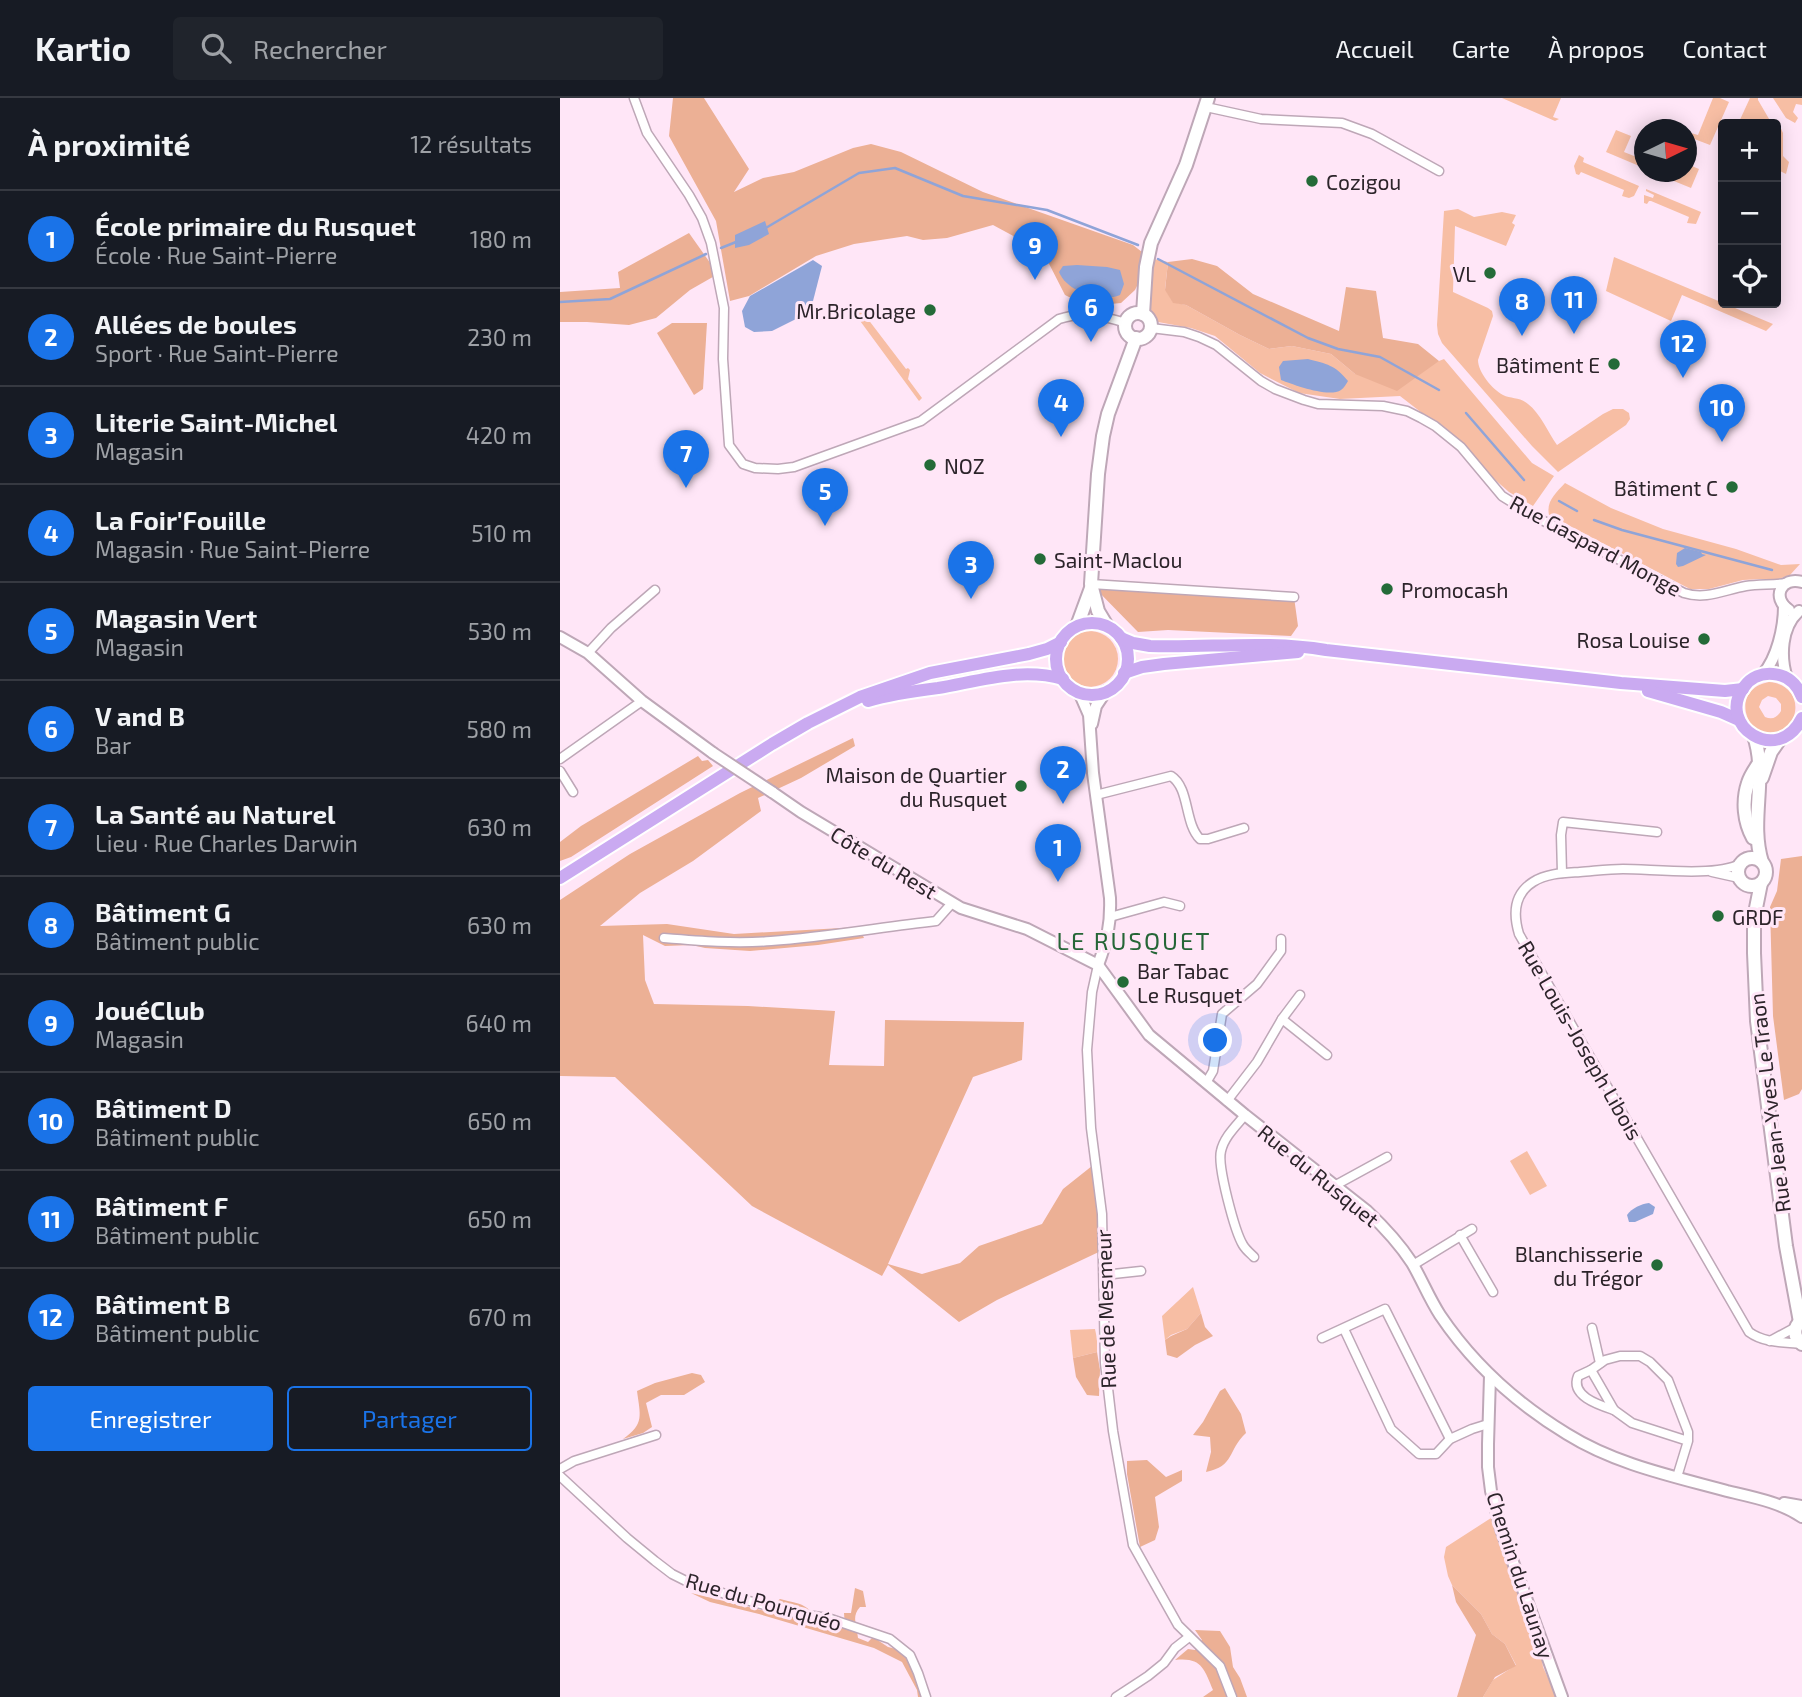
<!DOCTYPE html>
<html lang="fr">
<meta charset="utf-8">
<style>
:root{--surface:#171b24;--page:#20242c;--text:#f1f3f6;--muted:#9ea1a6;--line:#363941;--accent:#1a73e8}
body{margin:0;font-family:"Exo 2",sans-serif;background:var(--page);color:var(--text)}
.controls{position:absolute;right:21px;top:21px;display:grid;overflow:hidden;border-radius:7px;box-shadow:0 4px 18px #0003}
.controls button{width:63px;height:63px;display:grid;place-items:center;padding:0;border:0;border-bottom:2px solid var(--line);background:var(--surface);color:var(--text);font:35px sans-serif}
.compass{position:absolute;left:1074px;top:21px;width:63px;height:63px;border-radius:50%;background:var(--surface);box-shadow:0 4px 18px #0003;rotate:85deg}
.you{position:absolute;left:656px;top:943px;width:24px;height:24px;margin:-18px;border:5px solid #fff;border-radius:50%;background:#1a73e8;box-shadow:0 0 0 10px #1a73e833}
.badge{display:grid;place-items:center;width:46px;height:46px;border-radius:50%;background:var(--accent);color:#fff;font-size:23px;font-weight:700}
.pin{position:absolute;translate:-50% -58px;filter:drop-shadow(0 2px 4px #0008)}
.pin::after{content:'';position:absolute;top:37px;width:24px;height:21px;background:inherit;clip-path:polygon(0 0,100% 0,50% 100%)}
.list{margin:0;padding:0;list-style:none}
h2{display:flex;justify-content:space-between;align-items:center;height:91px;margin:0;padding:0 28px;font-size:30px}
h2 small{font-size:23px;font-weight:400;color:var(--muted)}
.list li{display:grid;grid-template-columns:46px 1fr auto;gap:21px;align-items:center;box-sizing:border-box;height:98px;padding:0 28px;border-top:2px solid var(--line)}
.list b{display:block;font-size:26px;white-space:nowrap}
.list p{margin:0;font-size:23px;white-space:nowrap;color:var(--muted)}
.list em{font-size:23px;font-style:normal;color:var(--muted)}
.actions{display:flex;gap:14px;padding:21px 28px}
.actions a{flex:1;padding:16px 0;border:2px solid var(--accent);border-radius:7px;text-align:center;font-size:24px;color:var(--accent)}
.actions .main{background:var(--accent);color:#fff}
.icon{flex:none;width:38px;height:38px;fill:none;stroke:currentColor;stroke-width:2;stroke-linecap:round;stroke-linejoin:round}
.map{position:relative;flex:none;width:1242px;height:1599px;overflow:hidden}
header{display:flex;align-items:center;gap:42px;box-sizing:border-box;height:98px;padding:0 35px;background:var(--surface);border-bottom:2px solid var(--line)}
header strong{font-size:33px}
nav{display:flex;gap:38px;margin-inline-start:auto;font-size:24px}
.search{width:490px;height:63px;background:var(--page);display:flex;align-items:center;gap:18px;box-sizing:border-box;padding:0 24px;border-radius:7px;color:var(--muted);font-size:26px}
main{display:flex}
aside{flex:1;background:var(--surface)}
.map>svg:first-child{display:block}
.green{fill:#f7bea4;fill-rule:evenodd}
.forest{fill:#ecb095}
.water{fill:#8fa4d8}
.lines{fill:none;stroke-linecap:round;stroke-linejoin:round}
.stream{stroke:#8fa4d8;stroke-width:2.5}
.minor-casing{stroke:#bea7b7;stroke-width:11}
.tertiary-casing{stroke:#bea7b7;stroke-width:14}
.secondary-casing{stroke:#bea7b7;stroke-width:16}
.primary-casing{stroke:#fff;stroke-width:16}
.minor{stroke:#fff;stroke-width:8}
.tertiary{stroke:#fff;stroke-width:10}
.secondary{stroke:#fff;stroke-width:12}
.primary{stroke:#caaaf1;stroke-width:12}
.tertiary-bridge-casing{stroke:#bea7b7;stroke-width:14;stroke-linecap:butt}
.tertiary-bridge{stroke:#fff;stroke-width:10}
.poi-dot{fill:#246b38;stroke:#ffe6f7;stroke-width:2.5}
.labels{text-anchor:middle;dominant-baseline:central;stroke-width:6;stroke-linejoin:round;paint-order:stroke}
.poi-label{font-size:21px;fill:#2c242a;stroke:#ffe6f7;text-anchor:end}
.street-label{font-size:21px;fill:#2c242a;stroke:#ffe6f7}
.quarter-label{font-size:24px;letter-spacing:2px;fill:#256637;stroke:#ffe6f7}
</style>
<header>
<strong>Kartio</strong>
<div class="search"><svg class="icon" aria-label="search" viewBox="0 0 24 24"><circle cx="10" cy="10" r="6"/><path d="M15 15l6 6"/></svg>Rechercher</div>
<nav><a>Accueil</a><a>Carte</a><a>À propos</a><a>Contact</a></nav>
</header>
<main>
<aside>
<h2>À proximité<small>12 résultats</small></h2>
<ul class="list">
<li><span class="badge">1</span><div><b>École primaire du Rusquet</b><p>École · Rue Saint-Pierre</p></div><em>180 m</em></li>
<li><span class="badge">2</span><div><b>Allées de boules</b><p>Sport · Rue Saint-Pierre</p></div><em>230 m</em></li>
<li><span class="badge">3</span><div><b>Literie Saint-Michel</b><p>Magasin</p></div><em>420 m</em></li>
<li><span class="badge">4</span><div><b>La Foir'Fouille</b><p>Magasin · Rue Saint-Pierre</p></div><em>510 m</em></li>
<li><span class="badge">5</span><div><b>Magasin Vert</b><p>Magasin</p></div><em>530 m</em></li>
<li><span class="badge">6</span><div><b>V and B</b><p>Bar</p></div><em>580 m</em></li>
<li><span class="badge">7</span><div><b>La Santé au Naturel</b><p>Lieu · Rue Charles Darwin</p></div><em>630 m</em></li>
<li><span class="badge">8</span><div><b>Bâtiment G</b><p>Bâtiment public</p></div><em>630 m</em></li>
<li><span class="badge">9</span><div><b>JouéClub</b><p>Magasin</p></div><em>640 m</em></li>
<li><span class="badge">10</span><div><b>Bâtiment D</b><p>Bâtiment public</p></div><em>650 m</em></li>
<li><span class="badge">11</span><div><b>Bâtiment F</b><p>Bâtiment public</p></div><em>650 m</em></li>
<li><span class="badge">12</span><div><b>Bâtiment B</b><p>Bâtiment public</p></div><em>670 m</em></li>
</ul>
<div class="actions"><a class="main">Enregistrer</a><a>Partager</a></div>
</aside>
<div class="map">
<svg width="1242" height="1599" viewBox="0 0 1242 1599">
<rect width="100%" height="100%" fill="#ffe6f7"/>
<g class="green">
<polygon points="942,0 1001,0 993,19 999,21 995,23"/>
<polygon points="1153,0 1160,0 1169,4 1150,47 1129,39 1131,35 1138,37"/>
<polygon points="1190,0 1198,0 1198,2 1212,26 1178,26"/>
<polygon points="1213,0 1242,0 1242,7 1236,6 1233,14 1238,20 1235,25 1226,20"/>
<polygon points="1218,24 1223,35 1223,58 1229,64 1226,76 1216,71 1216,26 1212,26"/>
<polygon points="1056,32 1071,38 1064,54 1084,62 1084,70 1046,54"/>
<polygon points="1019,57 1024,60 1023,64 1079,88 1074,98 1069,100 1062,98 1064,92 1021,74 1019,77 1016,76 1014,68"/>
<polygon points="1127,66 1139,71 1131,90 1092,74 1110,74 1116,76 1117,74 1126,74"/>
<polygon points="1086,91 1141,114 1136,126 1127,125 1129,119 1091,103 1089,103 1087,106 1084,105 1084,97 1093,100 1094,97 1086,93"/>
<path d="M898,111L914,119L942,114L956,117L952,125L955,127L946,148L895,128L893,194L928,210L932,213L933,218L918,262C918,274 932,291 943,297C951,301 960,299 968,306C980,315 988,334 997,347L1043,316L1053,311H1063L1069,315L1070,321L1066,327L998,374L972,348L882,245L878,236L877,227L884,113Z"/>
<polygon points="1054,159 1213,226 1206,233 1122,197 1111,223 1046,193"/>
<polygon points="594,161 608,164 605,191 613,204 626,207 680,237 709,251 732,248 771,256 795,276 879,263 884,261 972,365 994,378 973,408 949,394 933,380 902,344 882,327 862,315 840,298 780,301 739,295 700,275 655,238 631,230 598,224 589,208"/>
<polygon points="301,212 346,271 348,270 350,272 348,281 362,300 359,303 295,216"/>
<path d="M1005,385L1051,410L1103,431L1176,451L1221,467L1240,466L1230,477L1216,482L1201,481L1183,482L1149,491H1130L989,417C986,403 996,395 1005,385Z"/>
<circle cx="530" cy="561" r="28"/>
<path d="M1209,584C1226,585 1240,599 1234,618C1232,625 1227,630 1220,633C1186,646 1168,591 1209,584ZM1208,598L1216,600L1221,606V613C1217,620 1212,622 1205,619L1199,609L1202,602Z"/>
<polygon points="967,1053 987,1088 970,1097 950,1063"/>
<polygon points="633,1189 641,1215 627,1231 611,1237 605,1242 602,1218"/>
<polygon points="535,1231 537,1241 537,1254 513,1260 510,1232"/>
<polygon points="931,1420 956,1486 959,1500 981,1555 983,1569 997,1599 923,1599 933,1582 956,1567 945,1546 932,1536 921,1516 892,1487 888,1478 884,1459 886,1449"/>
</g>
<g class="forest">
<polygon points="113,0 144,0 189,71 174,94 203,80 234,74 293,50 311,46 341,54 423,94 573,147 582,154 579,184 575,192 561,205 540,207 519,204 505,197 483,154 433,127 387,140 363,142 347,138 294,146 256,158 189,198 170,203 156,123 109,38"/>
<polygon points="129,135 158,176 130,192 96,220 69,227 27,224 0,224 0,194 60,190 58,174"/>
<polygon points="632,161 657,168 693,196 779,233 786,189 816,193 823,240 858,246 879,263 837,293 795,276 771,256 732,248 709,251 680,237 626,207 613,205 605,192 608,164"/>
<polygon points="112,225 147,225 143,291 134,297 97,235"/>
<polygon points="531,486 734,499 738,528 731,538 608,532 578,534"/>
<polygon points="293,640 295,648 241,680 198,700 201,713 133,763 80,795 40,828 107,826 174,836 299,829 304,840 258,847 190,853 145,850 132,847 105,848 83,837 85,882 94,906 188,908 275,913 269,967 324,968 325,922 464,924 462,962 413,979 328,1166 362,1176 400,1165 419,1148 482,1126 503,1091 537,1064 543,1152 437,1202 399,1224 328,1167 322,1178 192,1108 55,979 0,978 0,802 70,756 180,695"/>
<polygon points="138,658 142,663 148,662 153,668 11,759 0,763 0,744 21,728"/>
<polygon points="1242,758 1242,991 1239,996 1224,1002 1213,918 1210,809 1217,793 1221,761"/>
<polygon points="641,1215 645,1229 653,1238 635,1247 617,1260 607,1257 605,1242 611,1238 627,1231"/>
<polygon points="537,1254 540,1272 539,1298 527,1297 516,1279 513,1260"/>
<path d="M132,1275L141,1277L145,1284L124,1297H101L86,1305L92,1329L83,1335L63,1341C85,1326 80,1317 77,1293L95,1285Z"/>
<path d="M665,1290L681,1316L686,1335C667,1353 675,1368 646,1374L651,1354L650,1339L633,1337L643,1324L660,1293Z"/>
<polygon points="587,1362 606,1379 622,1372 622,1383 595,1399 599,1429 595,1442 580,1449 567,1376 567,1363"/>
<polygon points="892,1487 921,1516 932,1536 945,1546 956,1568 935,1579 923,1599 897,1599 916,1537 896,1504"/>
<path d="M295,1490L303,1493L306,1509H300C291,1519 297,1527 298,1540L308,1544L313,1539L328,1549L336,1551L345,1558L356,1580L362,1599H358L357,1592L342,1564L314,1550L199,1516L150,1504L131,1495L205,1513L220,1501C243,1507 249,1505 259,1528L285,1529L284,1515H291Z"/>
<path d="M635,1532L660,1533L670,1549L673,1569L680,1580L687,1599H643L653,1592C644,1570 641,1559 615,1562L628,1551L635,1552L642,1542Z"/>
</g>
<g class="water">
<polygon points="205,123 209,136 189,147 175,150 175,137"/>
<polygon points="253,162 262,168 253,203 244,217 212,233 194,234 185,229 182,213 190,198"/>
<path d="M517,167L547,169L560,172L564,186L560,197C541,205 507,194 499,174L503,168Z"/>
<path d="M748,261C767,266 775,267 788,283C786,286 784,290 781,292C769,300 734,287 721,282L719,269L723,263Z"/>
<polygon points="1125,450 1141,454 1142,456 1146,457 1123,468 1118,469 1116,466 1117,455"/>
<path d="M1089,1105L1095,1109L1093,1116L1075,1124H1069L1067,1117C1072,1110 1081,1106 1089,1105Z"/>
</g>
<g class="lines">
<g class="stream">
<polyline points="204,131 299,75 335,70 403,98 487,112 578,147"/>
<polyline points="161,150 176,144"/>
<polyline points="598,161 748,240 778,251 820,259 879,292"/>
<polyline points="0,204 50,201 146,156"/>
<polyline points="906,315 964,382"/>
<polyline points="999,403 1017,413"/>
<polyline points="1034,422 1062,432 1212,472"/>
</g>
<g class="minor-casing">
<g id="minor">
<path d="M74,0L87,35L129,97L142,120L151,145L164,210L163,261L169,347L183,366L195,370L218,371L234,369L361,323L499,221C522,213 544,218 566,225"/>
<polyline points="646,9 701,21 782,25 812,36 879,73"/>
<path d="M591,230L624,234L639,239L656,247L701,283L715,291L744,302L758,306L823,308L847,313L861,320L875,328L901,349L942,398L974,418L1124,495C1146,502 1164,492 1186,488C1199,486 1213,487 1226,485"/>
<polyline points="531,486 734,499"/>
<polyline points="28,555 51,530 95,492"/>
<polyline points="0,661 82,603"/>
<polyline points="0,673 13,694"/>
<path d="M536,697L611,678C630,690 624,725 640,741H648L684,730"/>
<path d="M1180,766C1154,779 1093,771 1063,771C1049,771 1034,773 1020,774C1005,775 987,775 973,784C954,796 953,816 959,836L1189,1234C1204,1245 1223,1244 1241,1246"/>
<polyline points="1152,774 1179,780"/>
<polyline points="1002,775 1001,737 1003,724 1097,734"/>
<polyline points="550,819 604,804 620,808"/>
<path d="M104,840C140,843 176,846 211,843C266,839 322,829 376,823L392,805"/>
<polyline points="538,867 532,894 527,952 531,1030 542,1116 545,1265 553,1333 573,1447 618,1527 660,1568 672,1599"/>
<polyline points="722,921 767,957"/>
<polyline points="646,985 653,973 662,916 697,886 721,853 721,841"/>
<polyline points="667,1003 697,964 722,921 740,897"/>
<path d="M685,1017C676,1028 664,1039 661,1053C657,1068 675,1134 683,1147C686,1152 690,1155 694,1159"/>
<polyline points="774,1088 827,1059"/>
<polyline points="900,1137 933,1194"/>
<polyline points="853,1167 912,1131"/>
<polyline points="544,1177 581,1173"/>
<polyline points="1032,1230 1040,1265"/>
<polyline points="784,1231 831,1331 859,1356 876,1356 890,1341 912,1331 928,1326"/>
<polyline points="762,1240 825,1211 890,1341"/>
<polyline points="1210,1243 1236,1229"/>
<path d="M1031,1272L1018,1278C1010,1298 1039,1307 1054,1312"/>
<polyline points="0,1371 14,1363 96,1337"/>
<polyline points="0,1378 67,1440 95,1463 112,1476 128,1484 178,1500 239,1516 268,1520 330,1541 350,1557 358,1575 366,1599"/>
<polyline points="1117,1379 1128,1343 1128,1334 1108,1282 1090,1264 1080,1258 1060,1258 1045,1262 1031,1272 1054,1312 1072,1325 1128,1343"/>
<polyline points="556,1599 588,1578 604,1565 615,1550 629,1539"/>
</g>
</g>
<g class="tertiary-casing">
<g id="tertiary">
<path d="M1229,512C1211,500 1221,478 1242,484"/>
<polyline points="0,539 28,555 82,603 153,655"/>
<path d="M1203,576C1217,560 1224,530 1224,508"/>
<path d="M1227,580C1220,559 1221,529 1239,513"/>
<path d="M519,594L529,617L533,675L550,800C551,826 547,843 538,867"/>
<polyline points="532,626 536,608 546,593"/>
<path d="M212,694L241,714L401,810L467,831L538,867L589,937L685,1017L807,1113C824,1129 839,1145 852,1165C862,1182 869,1200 880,1217C913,1266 956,1305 1007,1336C1055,1366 1112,1378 1167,1393C1192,1399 1220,1404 1242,1419"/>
<polyline points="930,1278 928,1346 928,1369 931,1393 941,1431 1002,1599"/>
<polyline points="1224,1405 1242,1408"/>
</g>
</g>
<g class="secondary-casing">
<g id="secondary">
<circle cx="578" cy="228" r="13"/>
<polyline points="583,216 586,169 591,145 626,67 648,0"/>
<polyline points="517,528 531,490"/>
<polyline points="547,528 538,513 531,486 538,376 543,338 548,316 576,240"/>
<path d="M1194,638C1208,679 1189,723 1202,764"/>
<polyline points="1202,680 1211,654 1220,641"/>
<path d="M1193,740C1184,724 1182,703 1188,685C1190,678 1195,671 1199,665"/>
<circle cx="1192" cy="774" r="14"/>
<polyline points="1201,785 1194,820 1194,855 1197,923 1226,1148 1240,1224"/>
<path d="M1242,1222C1233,1229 1233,1239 1242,1246"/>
</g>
</g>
<g class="primary-casing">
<g id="primary">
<circle cx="532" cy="561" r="36"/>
<path d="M561,540L573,545L590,548C649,550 707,542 766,552L1061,585L1165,593L1183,591"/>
<polyline points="564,575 582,569 604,566 738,554"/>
<polyline points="1088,593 1161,614 1179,622"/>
<path d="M1242,599C1237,586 1227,577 1213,576C1202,575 1191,579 1184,589C1155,627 1218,669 1242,620"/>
<path d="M308,603C331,596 354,593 378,590C419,583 461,569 503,581"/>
<polyline points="0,780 212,646 248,625 300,599 370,575 469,556 487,551 501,544"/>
</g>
</g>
<use href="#minor" class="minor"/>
<use href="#tertiary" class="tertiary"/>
<use href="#secondary" class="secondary"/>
<use href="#primary" class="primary"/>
<g class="tertiary-bridge-casing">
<polyline id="tertiary-bridge" points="153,655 212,694"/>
</g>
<use href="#tertiary-bridge" class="tertiary-bridge"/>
</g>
<g class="poi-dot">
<circle cx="752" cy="83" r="7"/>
<circle cx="930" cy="175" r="7"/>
<circle cx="370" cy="212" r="7"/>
<circle cx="1054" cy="266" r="7"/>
<circle cx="370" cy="367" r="7"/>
<circle cx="1172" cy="389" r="7"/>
<circle cx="480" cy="461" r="7"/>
<circle cx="827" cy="491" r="7"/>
<circle cx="1144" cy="541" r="7"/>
<circle cx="461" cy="688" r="7"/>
<circle cx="1158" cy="818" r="7"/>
<circle cx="563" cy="884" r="7"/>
<circle cx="1097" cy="1167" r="7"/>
</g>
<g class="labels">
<g class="poi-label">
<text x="766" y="83" text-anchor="start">Cozigou</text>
<text x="916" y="175">VL</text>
<text x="356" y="212">Mr.Bricolage</text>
<text x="1040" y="266">Bâtiment E</text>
<text x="384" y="367" text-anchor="start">NOZ</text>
<text x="1158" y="389">Bâtiment C</text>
<text x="494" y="461" text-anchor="start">Saint-Maclou</text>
<text x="841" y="491" text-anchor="start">Promocash</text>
<text x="1130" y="541">Rosa Louise</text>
<text x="447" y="676">Maison de Quartier<tspan x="447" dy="24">du Rusquet</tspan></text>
<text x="1172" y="818" text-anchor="start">GRDF</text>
<text x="577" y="872" text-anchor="start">Bar Tabac<tspan x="577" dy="24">Le Rusquet</tspan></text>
<text x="1083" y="1155">Blanchisserie<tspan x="1083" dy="24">du Trégor</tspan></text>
</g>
<g class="street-label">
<text transform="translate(1036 447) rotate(28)">Rue Gaspard Monge</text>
<text transform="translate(324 764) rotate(31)">Côte du Rest</text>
<text transform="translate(1021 942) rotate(60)">Rue Louis-Joseph Libois</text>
<text transform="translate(1209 1005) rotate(-97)">Rue Jean-Yves Le Traon</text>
<text transform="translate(759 1077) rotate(39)">Rue du Rusquet</text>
<text transform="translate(545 1211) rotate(-92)">Rue de Mesmeur</text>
<text transform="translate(961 1477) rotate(72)">Chemin du Launay</text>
<text transform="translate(204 1503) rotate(16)">Rue du Pourquéo</text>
</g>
<g class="quarter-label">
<text x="574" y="842">LE RUSQUET</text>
</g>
</g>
</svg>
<div class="controls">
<button>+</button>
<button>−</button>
<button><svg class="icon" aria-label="locate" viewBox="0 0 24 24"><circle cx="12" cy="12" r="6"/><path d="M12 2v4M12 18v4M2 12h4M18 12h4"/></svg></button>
</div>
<svg class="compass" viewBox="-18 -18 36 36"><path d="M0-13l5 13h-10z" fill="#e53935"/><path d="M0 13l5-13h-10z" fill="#9ea1a6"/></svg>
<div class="you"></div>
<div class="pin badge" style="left:498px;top:784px">1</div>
<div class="pin badge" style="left:503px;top:706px">2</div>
<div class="pin badge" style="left:411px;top:501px">3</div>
<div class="pin badge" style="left:501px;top:339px">4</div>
<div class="pin badge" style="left:265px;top:428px">5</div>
<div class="pin badge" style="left:531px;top:244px">6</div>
<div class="pin badge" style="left:126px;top:390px">7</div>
<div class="pin badge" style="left:962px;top:238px">8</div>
<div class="pin badge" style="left:475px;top:182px">9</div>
<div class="pin badge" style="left:1162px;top:344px">10</div>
<div class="pin badge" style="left:1014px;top:236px">11</div>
<div class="pin badge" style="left:1123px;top:280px">12</div>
</div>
</main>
